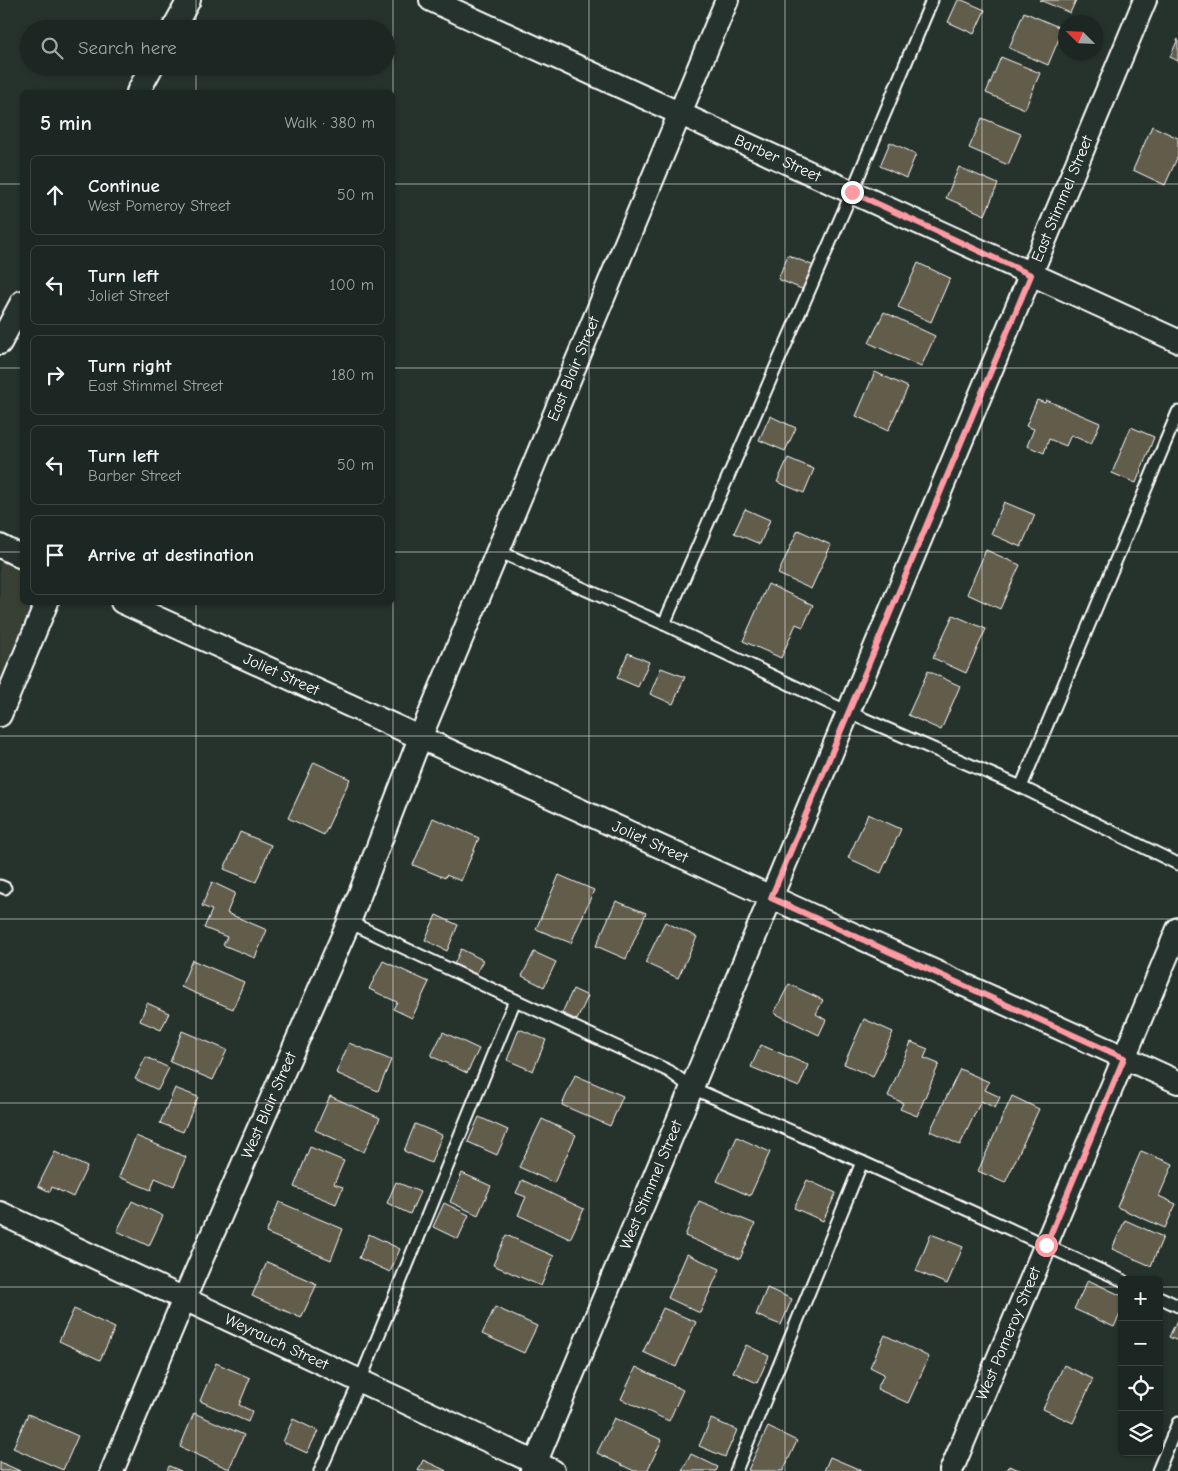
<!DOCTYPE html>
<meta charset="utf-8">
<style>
:root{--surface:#1c2622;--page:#29322f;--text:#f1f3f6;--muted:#a0a5a5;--line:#3a4340}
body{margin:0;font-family:"Comic Neue",sans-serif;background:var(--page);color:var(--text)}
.controls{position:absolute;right:15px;bottom:15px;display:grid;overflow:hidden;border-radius:8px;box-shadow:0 1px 4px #0004}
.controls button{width:45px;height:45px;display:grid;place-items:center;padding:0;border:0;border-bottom:1px solid var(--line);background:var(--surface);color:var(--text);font:25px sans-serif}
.compass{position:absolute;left:1058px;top:15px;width:45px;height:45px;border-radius:50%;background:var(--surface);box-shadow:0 1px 4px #0004;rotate:294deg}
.stop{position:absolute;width:15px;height:15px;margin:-11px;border:4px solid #ff9aa2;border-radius:50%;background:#fff}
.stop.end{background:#ff9aa2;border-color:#fff;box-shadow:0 1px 5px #0008}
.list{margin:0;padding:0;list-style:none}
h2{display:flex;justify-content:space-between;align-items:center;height:65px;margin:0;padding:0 20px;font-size:21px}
h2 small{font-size:16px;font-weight:400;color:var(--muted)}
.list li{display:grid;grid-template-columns:32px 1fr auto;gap:15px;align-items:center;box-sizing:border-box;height:80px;margin:0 10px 10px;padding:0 10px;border:1px solid var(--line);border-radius:8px}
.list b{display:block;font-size:19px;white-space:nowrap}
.list p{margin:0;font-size:16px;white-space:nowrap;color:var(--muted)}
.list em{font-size:16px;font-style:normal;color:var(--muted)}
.icon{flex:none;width:28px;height:28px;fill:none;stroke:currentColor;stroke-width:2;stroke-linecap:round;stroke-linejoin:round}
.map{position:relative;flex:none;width:1178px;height:1471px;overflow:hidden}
.search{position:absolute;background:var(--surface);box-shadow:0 1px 4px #0004;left:20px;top:20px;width:375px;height:55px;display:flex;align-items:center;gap:12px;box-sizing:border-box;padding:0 18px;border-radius:28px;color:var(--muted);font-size:19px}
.panel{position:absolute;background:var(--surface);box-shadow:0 1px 4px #0004;left:20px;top:90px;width:375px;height:515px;border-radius:8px}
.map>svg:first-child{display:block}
.built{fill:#384036}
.building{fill:#625d4b;stroke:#fff}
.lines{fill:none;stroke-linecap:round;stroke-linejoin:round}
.lane-casing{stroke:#fff;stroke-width:15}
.street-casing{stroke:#fff;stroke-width:26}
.lane{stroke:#26332d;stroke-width:11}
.street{stroke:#26332d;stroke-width:22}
.route{stroke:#ff9aa2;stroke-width:6}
.grid{fill:none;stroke:#fff;stroke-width:1;stroke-opacity:0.55}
.labels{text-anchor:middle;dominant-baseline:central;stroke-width:4.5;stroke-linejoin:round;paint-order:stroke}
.street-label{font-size:16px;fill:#fff;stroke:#26332d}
</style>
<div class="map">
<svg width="1178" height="1471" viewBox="0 0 1178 1471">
<rect width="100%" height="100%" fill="#26332d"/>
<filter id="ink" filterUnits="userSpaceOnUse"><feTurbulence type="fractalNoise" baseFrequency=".02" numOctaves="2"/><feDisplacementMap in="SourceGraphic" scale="10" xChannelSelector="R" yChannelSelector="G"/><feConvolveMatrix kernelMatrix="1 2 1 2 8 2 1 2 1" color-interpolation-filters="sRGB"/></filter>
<g filter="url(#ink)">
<polygon class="built" points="0,560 22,571 22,602 33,603 0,681"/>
<g class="building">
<polygon points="958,0 962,0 985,10 974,34 948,22"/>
<polygon points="1040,0 1076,0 1070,13"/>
<polygon points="1024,12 1063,29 1048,65 1009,48"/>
<polygon points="1178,39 1178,61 1170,57"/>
<polygon points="1001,57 1040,73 1025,109 986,93"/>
<polygon points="982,118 1021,134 1008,165 969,148"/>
<polygon points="1152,126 1178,138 1178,156 1165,185 1133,170"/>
<polygon points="890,142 916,154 906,178 880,166"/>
<polygon points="959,167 998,184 985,215 946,198"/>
<polygon points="788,255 814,266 804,290 778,279"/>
<polygon points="918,263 950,278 931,322 898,307"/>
<polygon points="884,312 935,336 921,367 869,343"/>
<polygon points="875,372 908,387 888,431 856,416"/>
<polygon points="1037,400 1045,403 1046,400 1100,423 1091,444 1071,435 1066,446 1049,439 1044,453 1027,446 1034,429 1026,426"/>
<polygon points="770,416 796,428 785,451 759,440"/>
<polygon points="1131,427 1154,437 1136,483 1112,473"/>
<polygon points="788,458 814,469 804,493 777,482"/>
<polygon points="1004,502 1035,515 1021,547 991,534"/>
<polygon points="745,509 770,520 760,544 734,533"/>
<polygon points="798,530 831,545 811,589 778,574"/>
<polygon points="986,550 1020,565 1000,609 967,594"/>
<polygon points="768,584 813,605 803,627 796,624 781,658 743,641"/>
<polygon points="953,615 986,629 966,673 933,658"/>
<polygon points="628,653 649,662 638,687 617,678"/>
<polygon points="661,668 685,677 673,704 650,694"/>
<polygon points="928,671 960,686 941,730 908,715"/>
<polygon points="314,762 350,779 324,835 288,818"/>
<polygon points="868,814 901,829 881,873 848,858"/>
<polygon points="433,818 479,838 461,881 446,875 445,878 413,865"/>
<polygon points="240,832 271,845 256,882 224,869"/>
<polygon points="559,875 594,890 571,943 536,929"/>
<polygon points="212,882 235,893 227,913 267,930 255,958 223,945 227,937 204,928 212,910 202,906"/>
<polygon points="616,901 646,913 626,959 596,946"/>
<polygon points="436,915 458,925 447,951 425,940"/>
<polygon points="665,922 697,937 678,978 645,963"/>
<polygon points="461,949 483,960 473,980 452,969"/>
<polygon points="534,952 556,962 544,987 522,976"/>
<polygon points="192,960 244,982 233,1009 181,987"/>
<polygon points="383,961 429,982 412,1018 393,1009 397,1002 369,989"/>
<polygon points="789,984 823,1000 816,1014 826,1020 819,1035 774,1013"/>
<polygon points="573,989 588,996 577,1020 562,1013"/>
<polygon points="147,1003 169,1013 161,1030 140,1021"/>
<polygon points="864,1019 893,1032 873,1077 844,1064"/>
<polygon points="519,1029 546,1040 533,1071 507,1060"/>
<polygon points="182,1031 227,1050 213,1080 170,1062"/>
<polygon points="443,1032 479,1049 467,1073 431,1056"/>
<polygon points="911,1042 928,1049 924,1058 939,1064 917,1116 900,1109 903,1103 888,1096"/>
<polygon points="349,1043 391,1060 378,1091 336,1073"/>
<polygon points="761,1045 808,1065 799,1087 751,1067"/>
<polygon points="146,1057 169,1068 158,1090 135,1079"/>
<polygon points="960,1069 989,1082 985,1090 1000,1097 995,1108 981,1101 960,1145 930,1131"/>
<polygon points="575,1075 623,1096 610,1126 562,1105"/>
<polygon points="175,1088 198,1097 183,1132 160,1123"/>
<polygon points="330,1096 380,1118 364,1152 315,1130"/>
<polygon points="1012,1096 1039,1109 1005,1183 978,1171"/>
<polygon points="479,1117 508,1130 497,1155 468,1142"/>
<polygon points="542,1119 576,1135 554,1183 519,1167"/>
<polygon points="415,1124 442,1135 431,1163 404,1151"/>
<polygon points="136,1136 186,1157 174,1186 155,1178 151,1190 119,1177"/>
<polygon points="737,1137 770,1152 750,1196 717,1181"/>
<polygon points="310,1147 344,1161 334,1184 343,1187 336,1204 294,1187"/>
<polygon points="1141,1151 1173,1164 1159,1196 1176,1204 1165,1228 1117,1207"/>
<polygon points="55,1152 87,1167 73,1197 52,1187 50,1192 38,1186"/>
<polygon points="462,1173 491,1186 478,1215 450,1202"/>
<polygon points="522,1180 584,1209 570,1239 518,1215 526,1197 516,1193"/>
<polygon points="807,1180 836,1193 823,1221 794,1208"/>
<polygon points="396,1182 420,1192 410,1214 387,1203"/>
<polygon points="132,1201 163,1216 149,1246 117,1231"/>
<polygon points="699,1201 755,1224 740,1259 685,1236"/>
<polygon points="279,1202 343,1229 331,1260 266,1233"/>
<polygon points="444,1203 469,1215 458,1239 433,1227"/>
<polygon points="1125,1220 1163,1237 1151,1266 1112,1249"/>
<polygon points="369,1234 400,1249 390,1272 359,1258"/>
<polygon points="931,1234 963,1247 947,1284 916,1271"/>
<polygon points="506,1235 554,1256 541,1286 493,1265"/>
<polygon points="687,1254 720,1269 700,1313 668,1298"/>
<polygon points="267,1262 317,1284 301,1318 252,1296"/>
<polygon points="1088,1280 1122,1296 1122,1310 1114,1327 1074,1309"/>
<polygon points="767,1288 792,1299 781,1325 756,1315"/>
<polygon points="495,1307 537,1326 524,1353 482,1334"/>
<polygon points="663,1308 696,1322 676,1367 643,1352"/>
<polygon points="74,1309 115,1328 100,1360 59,1341"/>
<polygon points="1177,1320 1178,1320 1178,1341 1169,1337"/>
<polygon points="885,1335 929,1357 908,1403 877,1389 884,1374 870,1367"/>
<polygon points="746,1345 769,1356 757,1383 733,1372"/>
<polygon points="216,1363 250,1378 239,1405 252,1411 248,1422 200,1401"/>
<polygon points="1064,1365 1093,1379 1073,1423 1043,1409"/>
<polygon points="636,1367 683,1390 669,1421 621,1399"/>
<polygon points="194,1413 244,1435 229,1469 180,1447"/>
<polygon points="28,1414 78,1436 63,1470 13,1448"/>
<polygon points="614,1418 662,1440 647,1471 634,1471 597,1453"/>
<polygon points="293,1419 318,1431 307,1453 283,1442"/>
<polygon points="711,1419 737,1430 725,1457 699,1446"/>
<polygon points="768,1427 797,1441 783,1471 751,1471 748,1470"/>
<polygon points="691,1454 718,1467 716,1471 682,1471"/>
<polygon points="830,1457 863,1471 824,1471"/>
<polygon points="423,1460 447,1471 418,1471"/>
<polygon points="0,1462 20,1471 0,1471"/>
<polygon points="169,1466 181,1471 167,1471"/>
<polygon points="1009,1466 1022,1471 1007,1471"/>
</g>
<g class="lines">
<g class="lane-casing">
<g id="lane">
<polyline points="498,551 664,624 848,712 1021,787 1178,864"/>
<polyline points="664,624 852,192 932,0"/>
<polyline points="1021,787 1178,412"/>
<polyline points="0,886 5,888"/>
<polyline points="515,1000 669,1071 692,1088 862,1162 1122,1280"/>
<polyline points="1159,1297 1178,1306"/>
<polyline points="320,1471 360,1381 515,1000 349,922"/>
<polyline points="736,1471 862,1162"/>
<polyline points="1158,1471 1178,1423"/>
</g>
</g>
<g class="street-casing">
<g id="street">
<path id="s1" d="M431,0L1178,341"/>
<polyline points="173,29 189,0"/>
<polyline points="138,92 152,66"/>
<polyline points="0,343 22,302"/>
<polyline points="0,546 22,557"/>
<path id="s2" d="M122,602L1178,1082"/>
<polyline points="0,715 47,602"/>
<path id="s3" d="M0,1213L553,1471"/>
<path id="s4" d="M112,1471L184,1299L349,922L420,738L727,0"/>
<path id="s5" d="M532,1471L1145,0"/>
<path id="s6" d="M951,1471L1178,929"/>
</g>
</g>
<use href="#lane" class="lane"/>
<use href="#street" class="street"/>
</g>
</g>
<g class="lines" filter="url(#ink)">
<polyline class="route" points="852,192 1031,275 771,898 1124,1058 1046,1245"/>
</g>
<path class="grid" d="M196,0V29M393,0V1471M589,0V1471M785,0V1471M982,0V1471M196,66V92M0,184H22M392,184H1178M0,368H22M392,368H1178M0,552H22M392,552H1178M196,602V1471M0,736H1178M0,919H1178M0,1103H1178M0,1287H1122M1159,1287H1178"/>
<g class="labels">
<g class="street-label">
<text stroke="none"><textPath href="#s1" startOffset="381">Barber Street</textPath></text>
<text stroke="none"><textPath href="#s5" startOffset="1378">East Stimmel Street</textPath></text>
<text stroke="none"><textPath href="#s4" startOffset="1195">East Blair Street</textPath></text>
<text stroke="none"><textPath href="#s2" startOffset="175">Joliet Street</textPath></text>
<text stroke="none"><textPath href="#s2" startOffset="580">Joliet Street</textPath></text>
<text stroke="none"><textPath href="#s4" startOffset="398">West Blair Street</textPath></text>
<text stroke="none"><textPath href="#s5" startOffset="310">West Stimmel Street</textPath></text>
<text stroke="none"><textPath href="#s6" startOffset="149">West Pomeroy Street</textPath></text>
<text stroke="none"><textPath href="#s3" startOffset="305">Weyrauch Street</textPath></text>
</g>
</g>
</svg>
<div class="controls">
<button>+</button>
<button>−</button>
<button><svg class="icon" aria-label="locate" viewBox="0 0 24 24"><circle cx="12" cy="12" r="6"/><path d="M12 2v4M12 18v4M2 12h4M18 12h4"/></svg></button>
<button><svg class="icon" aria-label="layers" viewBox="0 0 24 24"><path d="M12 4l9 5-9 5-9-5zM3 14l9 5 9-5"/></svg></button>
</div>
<svg class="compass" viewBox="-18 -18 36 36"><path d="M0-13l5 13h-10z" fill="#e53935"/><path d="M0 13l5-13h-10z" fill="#a0a5a5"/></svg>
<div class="stop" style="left:1046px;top:1245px"></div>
<div class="stop end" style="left:852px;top:192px"></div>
<div class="search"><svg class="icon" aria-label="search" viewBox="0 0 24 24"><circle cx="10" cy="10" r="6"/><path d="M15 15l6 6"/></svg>Search here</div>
<section class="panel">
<h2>5 min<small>Walk · 380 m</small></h2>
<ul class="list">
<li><svg class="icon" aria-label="ahead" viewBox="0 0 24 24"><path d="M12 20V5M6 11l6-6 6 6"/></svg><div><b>Continue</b><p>West Pomeroy Street</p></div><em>50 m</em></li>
<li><svg class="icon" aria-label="left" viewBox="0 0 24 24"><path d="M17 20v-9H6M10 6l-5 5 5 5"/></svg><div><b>Turn left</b><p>Joliet Street</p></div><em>100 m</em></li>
<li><svg class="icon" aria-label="right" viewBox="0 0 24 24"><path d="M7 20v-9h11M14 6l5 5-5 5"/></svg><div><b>Turn right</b><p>East Stimmel Street</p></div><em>180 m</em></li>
<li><svg class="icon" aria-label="left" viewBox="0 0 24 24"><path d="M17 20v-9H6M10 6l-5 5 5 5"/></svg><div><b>Turn left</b><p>Barber Street</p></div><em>50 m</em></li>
<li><svg class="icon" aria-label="arrive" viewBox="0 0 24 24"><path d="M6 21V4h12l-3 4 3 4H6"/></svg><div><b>Arrive at destination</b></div></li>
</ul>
</section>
</div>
